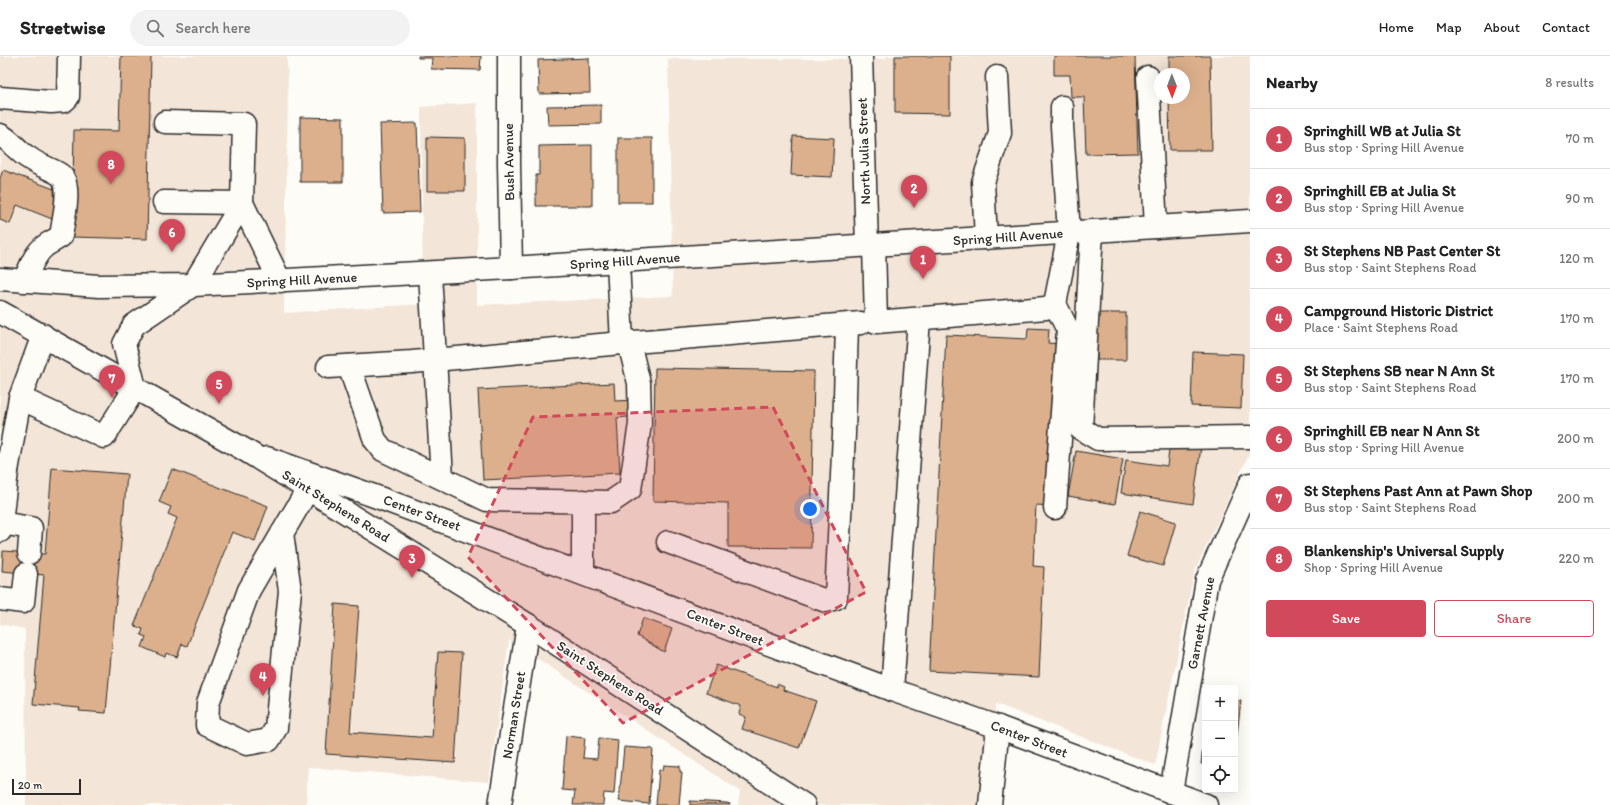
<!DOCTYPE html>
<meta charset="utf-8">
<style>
:root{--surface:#fff;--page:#f2f2f2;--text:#222;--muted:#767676;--line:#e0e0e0;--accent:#d1495b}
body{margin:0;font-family:Itim,sans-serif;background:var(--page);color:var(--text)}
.controls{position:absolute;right:12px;bottom:12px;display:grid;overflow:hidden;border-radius:4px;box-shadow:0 4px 16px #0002}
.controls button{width:36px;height:36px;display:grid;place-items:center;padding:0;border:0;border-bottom:1px solid var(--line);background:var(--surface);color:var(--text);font:20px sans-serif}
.compass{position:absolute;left:1154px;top:12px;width:36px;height:36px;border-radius:50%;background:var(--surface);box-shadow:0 4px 16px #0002;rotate:179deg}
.scale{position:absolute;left:12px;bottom:10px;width:69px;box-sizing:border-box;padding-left:4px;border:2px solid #2b2b2b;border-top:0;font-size:11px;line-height:14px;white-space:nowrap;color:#2b2b2b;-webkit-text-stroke:3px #fdfcf7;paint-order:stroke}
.you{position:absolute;left:810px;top:453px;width:14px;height:14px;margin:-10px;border:3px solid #fff;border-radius:50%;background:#1a73e8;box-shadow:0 0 0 6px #1a73e833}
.badge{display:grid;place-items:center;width:26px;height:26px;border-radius:50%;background:var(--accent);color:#fff;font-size:13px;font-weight:700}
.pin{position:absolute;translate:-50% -33px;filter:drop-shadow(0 1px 2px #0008)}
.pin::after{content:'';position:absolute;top:21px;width:14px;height:12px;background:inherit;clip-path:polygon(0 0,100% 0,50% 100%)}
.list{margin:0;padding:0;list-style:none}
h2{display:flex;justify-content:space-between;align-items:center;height:52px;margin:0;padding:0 16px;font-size:17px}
h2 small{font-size:13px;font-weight:400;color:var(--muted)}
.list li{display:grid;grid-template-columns:26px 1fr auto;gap:12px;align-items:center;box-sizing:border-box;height:60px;padding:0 16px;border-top:1px solid var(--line)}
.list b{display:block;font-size:15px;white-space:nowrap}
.list p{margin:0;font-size:13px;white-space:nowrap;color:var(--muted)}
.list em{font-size:13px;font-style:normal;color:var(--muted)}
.actions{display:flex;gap:8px;padding:12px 16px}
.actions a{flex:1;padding:9px 0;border:1px solid var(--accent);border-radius:4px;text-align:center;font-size:14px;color:var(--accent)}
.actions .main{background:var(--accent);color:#fff}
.icon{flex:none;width:22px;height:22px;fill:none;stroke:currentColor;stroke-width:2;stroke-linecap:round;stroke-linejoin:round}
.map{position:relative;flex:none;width:1250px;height:749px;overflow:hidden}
header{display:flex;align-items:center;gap:24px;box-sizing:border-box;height:56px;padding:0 20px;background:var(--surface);border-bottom:1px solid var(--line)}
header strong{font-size:19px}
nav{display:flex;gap:22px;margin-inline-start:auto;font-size:14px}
.search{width:280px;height:36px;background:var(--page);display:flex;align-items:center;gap:10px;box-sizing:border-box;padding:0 14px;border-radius:22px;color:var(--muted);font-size:15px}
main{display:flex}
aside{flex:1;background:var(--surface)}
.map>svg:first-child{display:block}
.built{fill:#f3e5d7;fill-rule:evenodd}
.building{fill:#dcb08c;stroke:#2b2b2b}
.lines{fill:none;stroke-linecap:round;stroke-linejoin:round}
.minor-casing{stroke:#2b2b2b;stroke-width:25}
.major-casing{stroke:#2b2b2b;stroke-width:25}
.minor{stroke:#fdfcf7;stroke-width:22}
.major{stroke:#fdfcf7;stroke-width:22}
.marked{fill:#d1495b;fill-opacity:0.2;stroke:#d1495b;stroke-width:3;stroke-dasharray:8 5;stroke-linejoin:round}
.labels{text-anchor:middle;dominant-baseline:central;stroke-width:3.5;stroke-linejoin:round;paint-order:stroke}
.street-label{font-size:14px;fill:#2b2b2b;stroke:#fdfcf7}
</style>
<header>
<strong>Streetwise</strong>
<div class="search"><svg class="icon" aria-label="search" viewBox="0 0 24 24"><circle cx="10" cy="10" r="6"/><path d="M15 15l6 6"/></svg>Search here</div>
<nav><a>Home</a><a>Map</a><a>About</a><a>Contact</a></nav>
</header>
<main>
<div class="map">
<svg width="1250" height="749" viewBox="0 0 1250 749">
<rect width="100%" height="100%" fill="#fdfcf7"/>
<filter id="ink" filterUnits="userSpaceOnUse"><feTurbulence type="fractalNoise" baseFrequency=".025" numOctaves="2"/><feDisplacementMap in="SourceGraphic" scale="8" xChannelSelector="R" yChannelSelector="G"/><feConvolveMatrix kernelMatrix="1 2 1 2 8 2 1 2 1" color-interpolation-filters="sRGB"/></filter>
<g filter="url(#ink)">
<path class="built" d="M0,0H287L288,35L284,257L423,248L421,51L477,47V249L673,240L668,3H886V0H1250V396L1194,517L1155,709L996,648L981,749H738L740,735L509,584L489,726L308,711L306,749H26L25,573L0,568ZM1160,18H1184V42H1160Z"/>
<g class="building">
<polygon points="121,0 151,0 147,183 72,181 74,74 119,75"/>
<polygon points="418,0 481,0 480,14 431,13 432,2 418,2"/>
<polygon points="895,0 950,0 950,58 895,57"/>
<polygon points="1054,0 1135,0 1138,97 1086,98 1084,41 1071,41 1070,19 1054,19"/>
<polygon points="1169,0 1210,0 1212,94 1170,94 1169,42 1184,42 1184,18 1169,18"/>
<polygon points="589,2 590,37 539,38 538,4"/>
<polygon points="601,49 601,68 548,69 547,50"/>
<polygon points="300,61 343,62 343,126 300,126"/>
<polygon points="417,67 420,156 383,157 380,68"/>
<polygon points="793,80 834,82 832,121 791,119"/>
<polygon points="427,81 465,82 465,135 427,135"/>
<rect x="618" y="82" width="34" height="64"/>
<polygon points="592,89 592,150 536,150 536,119 539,119 539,90"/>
<polygon points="3,114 62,136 52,163 17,149 10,168 0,164 0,122"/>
<rect x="1097" y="257" width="29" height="47"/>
<polygon points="1028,272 1049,273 1048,287 1060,288 1052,450 1036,449 1033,510 1044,511 1039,621 929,615 946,279 1027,283"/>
<polygon points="1193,296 1243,298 1241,352 1191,350"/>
<polygon points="655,312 814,315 811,492 728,491 728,447 653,445"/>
<polygon points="614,327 615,345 637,344 638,360 617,362 620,417 483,424 478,334"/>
<polygon points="1170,387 1201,391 1193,448 1121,437 1126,404 1167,410"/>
<polygon points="1076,395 1123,403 1115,448 1068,440"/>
<polygon points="52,412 127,418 106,657 79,655 80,652 33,648 44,519 2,515 3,495 45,498"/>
<polygon points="172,413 268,450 255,485 232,476 187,590 182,588 177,601 166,597 165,601 142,591 146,581 141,579 143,573 134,570 177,462 168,458 171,451 159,446"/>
<polygon points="1140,455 1176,466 1163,510 1127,500"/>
<polygon points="335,548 359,550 350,676 432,682 438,596 462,597 455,707 326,698"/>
<polygon points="643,562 672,573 664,596 637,580"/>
<polygon points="716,609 777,631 777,628 784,631 783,634 816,645 799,692 742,673 746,661 739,658 741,650 706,637"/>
<polygon points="1235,645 1241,645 1235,696"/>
<polygon points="1205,672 1205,708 1201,708"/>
<polygon points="566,680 585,682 583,702 597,703 599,682 618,684 614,738 604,737 603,749 573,749 575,735 562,734"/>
<polygon points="624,691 653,693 649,748 619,745"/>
<polygon points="664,709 680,710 680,716 682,716 679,749 656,749 659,714 663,714"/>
<polygon points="690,745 727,747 730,748 730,749 690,749"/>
</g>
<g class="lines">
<g class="minor-casing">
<g id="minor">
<polyline points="509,0 509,108 511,212"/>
<polyline points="861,0 867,190"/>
<polyline points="1148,21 1156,171"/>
<polyline points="0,42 51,46 64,45 68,41 69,0"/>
<path d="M0,79C11,84 18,96 29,102C38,109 49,112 59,118C73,126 63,166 61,180C56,184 50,186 45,190C34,198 30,213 24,225"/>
<polyline points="164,146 242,147 244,68 165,66"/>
<polyline points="1092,175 1081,373 1098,383 1250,381"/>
<polyline points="986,182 983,126 1000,77 997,21"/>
<polyline points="874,189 876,266 1046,252 1055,248 1069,177 1062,70 1062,51"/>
<polyline points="618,205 622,287 861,267"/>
<polyline points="430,217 442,422"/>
<polyline points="193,229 242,147 280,225"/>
<polyline points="349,310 375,384 383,394 487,444 611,446 630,433 640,368 639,327 629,287"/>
<polyline points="328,311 412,306 622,287"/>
<polyline points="20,342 43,279"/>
<polyline points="267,402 377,441 892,634 998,671 1206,749"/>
<polyline points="0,414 7,415 20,342 104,381 135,332"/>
<polyline points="1055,452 1068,274 1055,248"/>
<polyline points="1,467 31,472 29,497"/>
<polyline points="0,475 7,415"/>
<polyline points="282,477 290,535 276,672 269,684 247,688 207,669 208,647 249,534 308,433"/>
<polyline points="668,486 826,545 836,542 844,378 847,269"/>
<polyline points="583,517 583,445"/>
<polyline points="0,543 23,546 26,518"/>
<polyline points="892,634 919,263"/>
<polyline points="1171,736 1207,524 1250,428"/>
<polyline points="500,749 528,569"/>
<polyline points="990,749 998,671"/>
</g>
</g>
<g class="major-casing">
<g id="major">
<polyline points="0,223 99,230 193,229 511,212 1250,165"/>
<polyline points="0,256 245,394 528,569 804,749"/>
<polyline points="135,332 124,288 134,269 193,229"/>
</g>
</g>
<use href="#minor" class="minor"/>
<use href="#major" class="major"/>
</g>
</g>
<path class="marked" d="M773,351L866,536L623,667L468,501L533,361Z"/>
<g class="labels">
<g class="street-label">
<text transform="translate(864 95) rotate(-92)">North Julia Street</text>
<text transform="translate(509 106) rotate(-91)">Bush Avenue</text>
<text transform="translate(1008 181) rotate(-4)">Spring Hill Avenue</text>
<text transform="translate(625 205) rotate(-4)">Spring Hill Avenue</text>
<text transform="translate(302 224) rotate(-3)">Spring Hill Avenue</text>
<text transform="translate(336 450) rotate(32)">Saint Stephens Road</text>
<text transform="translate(422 457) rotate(20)">Center Street</text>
<text transform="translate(1201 567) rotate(-79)">Garnett Avenue</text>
<text transform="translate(725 571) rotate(21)">Center Street</text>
<text transform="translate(610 622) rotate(33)">Saint Stephens Road</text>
<text transform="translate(514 659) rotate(-81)">Norman Street</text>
<text transform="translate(1029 683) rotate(21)">Center Street</text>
</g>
</g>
</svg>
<div class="controls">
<button>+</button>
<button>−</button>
<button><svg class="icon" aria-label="locate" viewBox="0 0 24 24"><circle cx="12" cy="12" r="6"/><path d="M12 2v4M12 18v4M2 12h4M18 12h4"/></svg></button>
</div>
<svg class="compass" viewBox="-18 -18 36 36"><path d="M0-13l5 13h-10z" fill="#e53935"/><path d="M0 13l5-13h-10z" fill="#767676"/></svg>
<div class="scale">20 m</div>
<div class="you"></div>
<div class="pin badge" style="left:923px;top:223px">1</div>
<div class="pin badge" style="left:914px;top:152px">2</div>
<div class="pin badge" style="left:412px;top:522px">3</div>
<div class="pin badge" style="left:263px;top:640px">4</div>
<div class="pin badge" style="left:219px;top:348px">5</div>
<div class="pin badge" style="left:172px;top:196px">6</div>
<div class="pin badge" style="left:112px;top:342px">7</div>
<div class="pin badge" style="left:111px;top:128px">8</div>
</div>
<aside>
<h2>Nearby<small>8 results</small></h2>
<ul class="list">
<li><span class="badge">1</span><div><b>Springhill WB at Julia St</b><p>Bus stop · Spring Hill Avenue</p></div><em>70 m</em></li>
<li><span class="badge">2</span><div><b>Springhill EB at Julia St</b><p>Bus stop · Spring Hill Avenue</p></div><em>90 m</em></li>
<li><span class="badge">3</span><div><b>St Stephens NB Past Center St</b><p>Bus stop · Saint Stephens Road</p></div><em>120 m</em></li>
<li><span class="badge">4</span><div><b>Campground Historic District</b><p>Place · Saint Stephens Road</p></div><em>170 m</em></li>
<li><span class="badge">5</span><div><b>St Stephens SB near N Ann St</b><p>Bus stop · Saint Stephens Road</p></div><em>170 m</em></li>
<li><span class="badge">6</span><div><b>Springhill EB near N Ann St</b><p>Bus stop · Spring Hill Avenue</p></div><em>200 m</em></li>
<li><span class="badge">7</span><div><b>St Stephens Past Ann at Pawn Shop</b><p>Bus stop · Saint Stephens Road</p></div><em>200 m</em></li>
<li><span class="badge">8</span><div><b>Blankenship's Universal Supply</b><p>Shop · Spring Hill Avenue</p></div><em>220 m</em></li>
</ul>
<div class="actions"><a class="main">Save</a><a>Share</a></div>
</aside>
</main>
